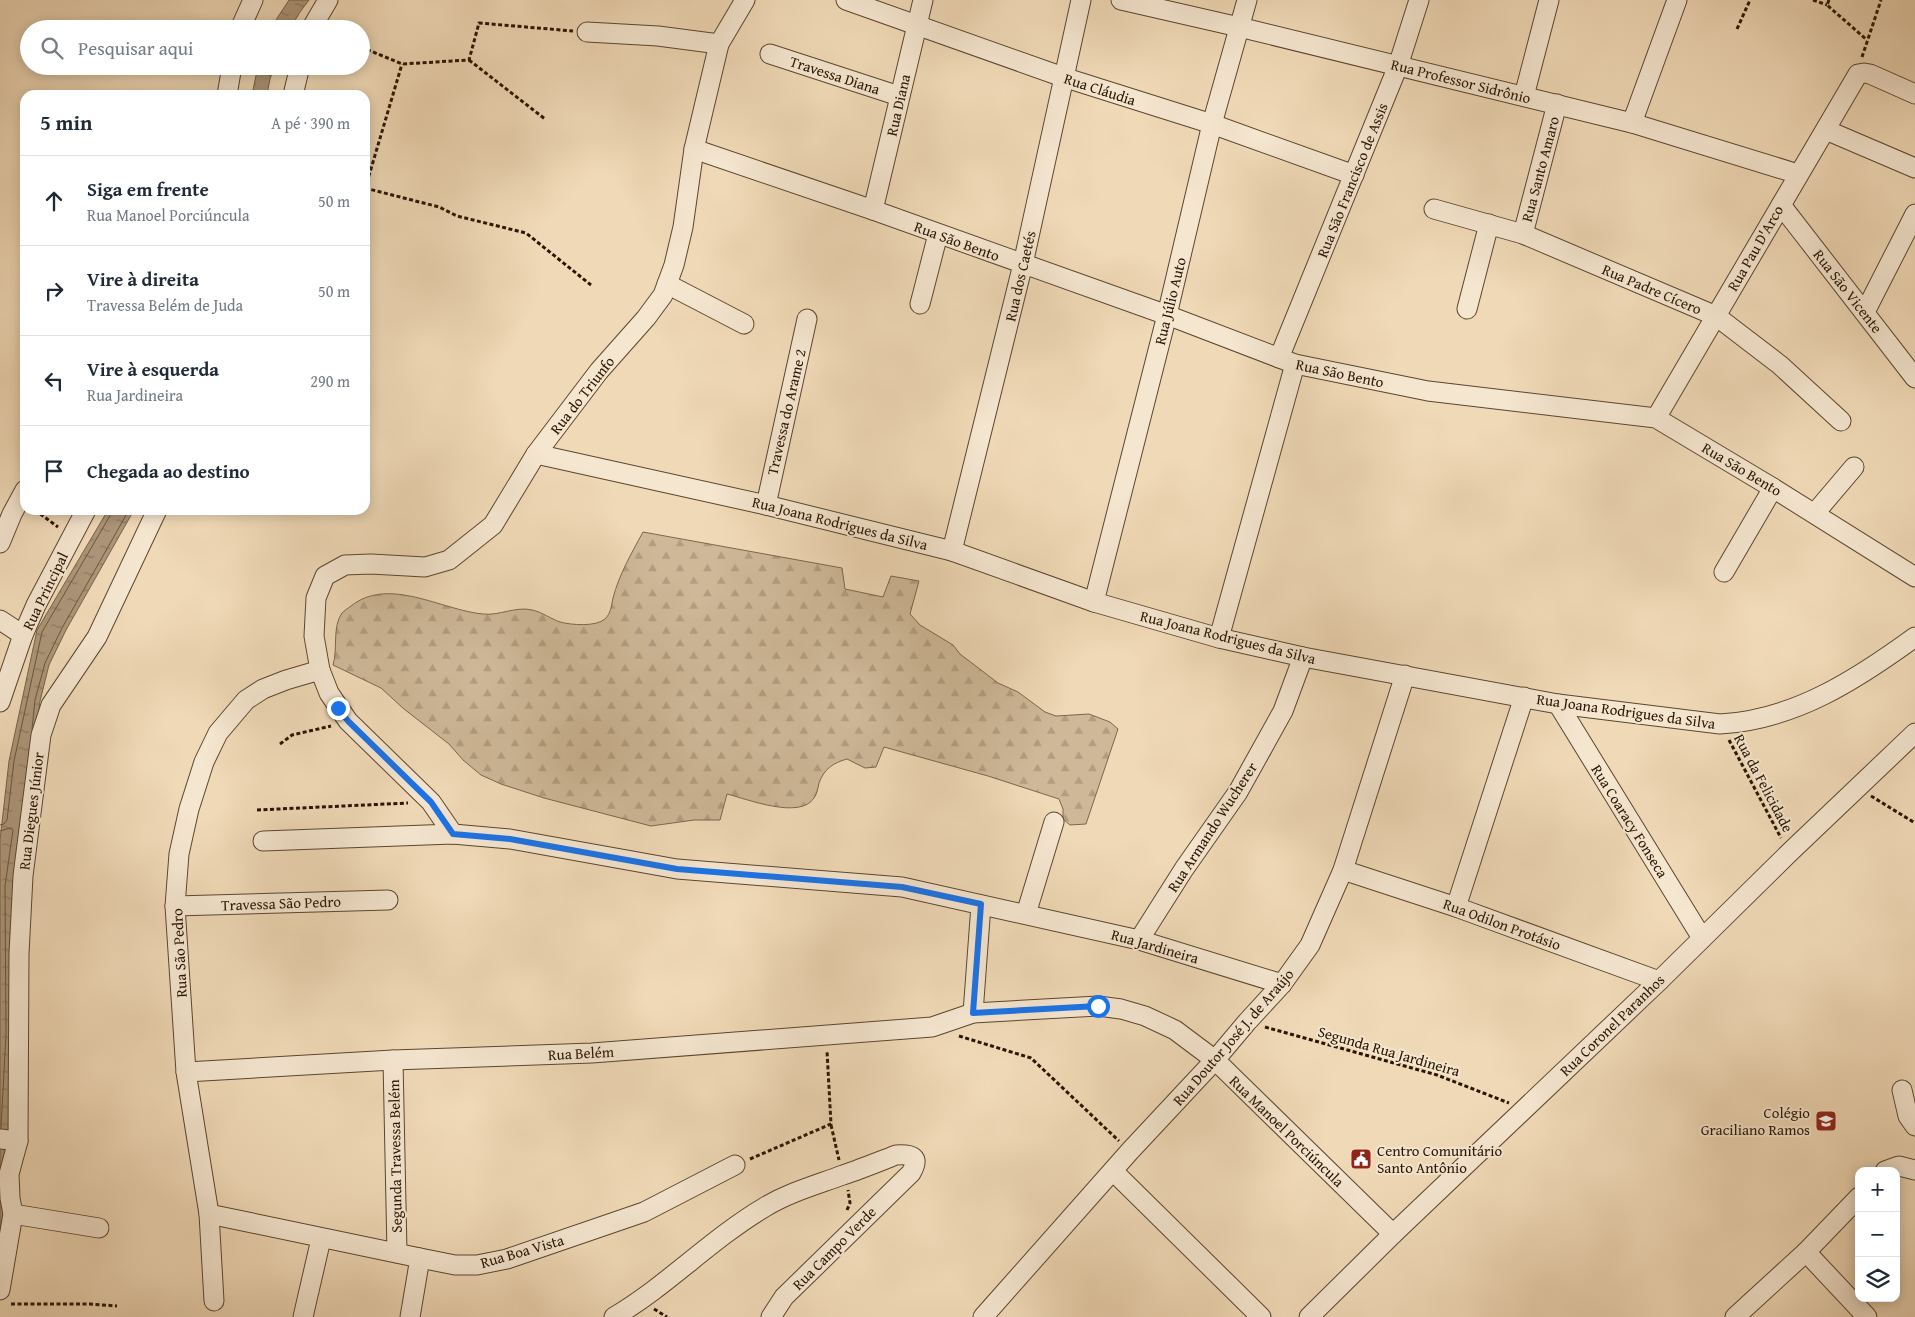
<!DOCTYPE html>
<html lang="pt">
<meta charset="utf-8">
<style>
:root{--surface:#fff;--page:#f6f6f7;--text:#1f2937;--muted:#747a83;--line:#e0e1e3}
body{margin:0;font-family:"Gentium Book Plus",serif;background:var(--page);color:var(--text)}
.controls{position:absolute;right:15px;bottom:15px;display:grid;overflow:hidden;border-radius:10px;box-shadow:0 2px 12px #0003}
.controls button{width:45px;height:45px;display:grid;place-items:center;padding:0;border:0;border-bottom:1px solid var(--line);background:var(--surface);color:var(--text);font:25px sans-serif}
.stop{position:absolute;width:15px;height:15px;margin:-11px;border:4px solid #1a73e8;border-radius:50%;background:#fff}
.stop.end{background:#1a73e8;border-color:#fff;box-shadow:0 1px 5px #0008}
.list{margin:0;padding:0;list-style:none}
h2{display:flex;justify-content:space-between;align-items:center;height:65px;margin:0;padding:0 20px;font-size:21px}
h2 small{font-size:16px;font-weight:400;color:var(--muted)}
.list li{display:grid;grid-template-columns:32px 1fr auto;gap:15px;align-items:center;box-sizing:border-box;height:90px;padding:0 20px;border-top:1px solid var(--line)}
.list b{display:block;font-size:19px;white-space:nowrap}
.list p{margin:0;font-size:16px;white-space:nowrap;color:var(--muted)}
.list em{font-size:16px;font-style:normal;color:var(--muted)}
.icon{flex:none;width:28px;height:28px;fill:none;stroke:currentColor;stroke-width:2;stroke-linecap:round;stroke-linejoin:round}
.map{position:relative;flex:none;width:1915px;height:1317px;overflow:hidden}
.search{position:absolute;background:var(--surface);box-shadow:0 2px 12px #0003;left:20px;top:20px;width:350px;height:55px;display:flex;align-items:center;gap:12px;box-sizing:border-box;padding:0 18px;border-radius:28px;color:var(--muted);font-size:19px}
.panel{position:absolute;background:var(--surface);box-shadow:0 2px 12px #0003;left:20px;top:90px;width:350px;height:425px;border-radius:15px}
.map>svg:first-child{display:block}
.forest{fill:url(#forest-firs);stroke:#7c664c}
.water{fill:url(#water-ripples);stroke:#786249}
.lines{fill:none;stroke-linecap:round;stroke-linejoin:round}
.shore{stroke:#6a563d;stroke-width:1}
.minor-casing{stroke:#5b462e;stroke-width:21}
.path{stroke:#291501;stroke-width:3;stroke-dasharray:4 2.5;stroke-linecap:butt}
.minor{stroke:#f5e6d0;stroke-width:19}
.route{stroke:#1a73e8;stroke-width:6}
.labels{text-anchor:middle;dominant-baseline:central;stroke-width:4;stroke-linejoin:round;paint-order:stroke}
.street-label{font-size:15px;fill:#291501;stroke:#f5e6d0}
.poi-label{font-size:15px;fill:#291501;stroke:#f5e6d0;text-anchor:end}
</style>
<div class="map">
<svg width="1915" height="1317" viewBox="0 0 1915 1317">
<defs>
<pattern id="forest-firs" width="22" height="20" patternUnits="userSpaceOnUse" patternTransform="scale(1.25)"><rect width="22" height="20" fill="#ceb898"/><path d="M5 1l3.5 6h-7zM16 11l3.5 6h-7z" fill="#b19d81"/></pattern>
<pattern id="water-ripples" width="26" height="14" patternUnits="userSpaceOnUse" patternTransform="scale(1.25)"><rect width="26" height="14" fill="#ac9679"/><path d="M2 4q2-2 4 0t4 0M15 11q2-2 4 0t4 0" fill="none" stroke="#8c7961"/></pattern>
</defs>
<rect width="100%" height="100%" fill="#f0d9b7"/>
<filter id="stains"><feTurbulence type="fractalNoise" baseFrequency=".004" numOctaves="4"/><feColorMatrix values="0 0 0 0 .2 0 0 0 0 .09 0 0 0 0 .02 0 0 0 .5 -.17"/></filter>
<radialGradient id="worn" r=".72"><stop offset=".6" stop-color="#630" stop-opacity="0"/><stop offset="1" stop-color="#630" stop-opacity=".3"/></radialGradient>
<path class="forest" d="M643,532L842,568L845,589L883,597L891,576L919,581L910,614L920,625L953,645L960,654L998,683L1018,692L1045,712L1056,716L1089,714L1110,722L1118,729L1086,824L1070,825L1063,819V809L1059,799L988,776L884,747L876,767L865,768L847,759C833,763 824,769 819,783C818,788 817,794 814,798C800,820 747,799 727,794L720,820H694L651,826L544,798L501,784L481,775L463,760L449,744L404,709L381,688L333,665C338,649 332,627 342,613C344,611 348,608 351,606C389,576 441,610 483,614C499,616 516,606 532,610C542,612 551,619 560,622C571,625 596,627 605,619C611,613 611,607 613,598C619,575 631,554 643,532Z"/>
<g class="water">
<polygon points="289,0 309,0 300,12 290,29 270,29"/>
<polygon points="258,66 275,66 270,79 267,95 252,95"/>
<polygon points="108,510 134,510 66,630 49,665 40,701 31,784 7,1180 0,1240 0,840 9,761 37,630"/>
</g>
<g class="lines">
<g class="shore">
<polyline points="32,729 35,700 45,663 62,628 129,510"/>
<polyline points="0,825 4,824 7,820 14,761 42,632 111,514 112,510"/>
<polyline points="0,831 10,828 13,830 5,886 6,1034 1,1128"/>
</g>
<g class="minor-casing">
<g id="minor">
<polyline points="846,0 1063,77 1212,124 1354,175"/>
<polyline points="1121,0 1239,27 1632,123 1798,174"/>
<polyline points="240,29 253,0"/>
<polyline points="311,29 328,0"/>
<polyline points="587,32 658,36 719,44"/>
<polyline points="770,54 899,96"/>
<polyline points="227,95 232,66"/>
<polyline points="293,95 300,66"/>
<polyline points="1524,96 1549,0"/>
<polyline points="1632,123 1677,0"/>
<polyline points="1826,130 1915,168"/>
<polyline points="694,149 873,210 1167,315 1295,364 1428,391 1656,418 1773,488 1915,577"/>
<polyline points="1781,205 1915,378"/>
<polyline points="1434,209 1523,234 1716,316 1780,365 1841,421"/>
<polyline points="873,210 923,0"/>
<polyline points="1523,234 1557,104"/>
<polyline points="667,284 744,324"/>
<polyline points="920,304 938,234"/>
<polyline points="1467,309 1489,224"/>
<polyline points="1865,312 1915,214"/>
<polyline points="1279,358 1398,66 1419,0"/>
<polyline points="1656,418 1858,74 1864,73 1870,74 1915,94"/>
<path d="M536,454L766,505L952,551L1094,602L1219,638L1303,657L1558,704L1720,724C1794,720 1856,680 1915,637"/>
<polyline points="766,505 807,319"/>
<polyline points="1815,513 1854,467"/>
<polyline points="0,543 12,514 25,490"/>
<polyline points="952,551 1023,264 1081,0"/>
<polyline points="1724,572 1773,488"/>
<polyline points="1094,602 1167,315 1212,124 1247,0"/>
<polyline points="0,620 23,635"/>
<polyline points="1219,638 1295,364"/>
<polyline points="0,702 23,635 36,605 86,510"/>
<polyline points="1558,704 1702,938"/>
<polyline points="453,834 431,802 348,721 329,693 320,670 314,636 316,598 325,576 345,565 371,564 425,567 449,560 493,525 536,454 599,371 646,318 663,295 674,265 683,227 694,149 719,44 745,0"/>
<polyline points="263,841 453,834 510,839 677,869 902,887 1139,940 1282,984"/>
<polyline points="1343,870 1456,907 1659,981"/>
<polyline points="175,906 388,900"/>
<polyline points="1456,907 1524,697"/>
<polyline points="1026,914 1054,822"/>
<polyline points="1139,940 1184,869 1238,792 1283,711 1303,657"/>
<polyline points="973,1013 981,905"/>
<polyline points="393,1060 397,1253"/>
<polyline points="186,1072 393,1060 592,1053 932,1027 973,1013 1098,1006 1121,1009 1145,1016 1175,1030 1215,1060 1393,1234"/>
<polyline points="1902,1090 1908,1116 1915,1126"/>
<polyline points="0,1139 18,1141"/>
<polyline points="1113,1171 1261,1317"/>
<polyline points="1885,1171 1899,1166 1915,1170"/>
<polyline points="13,1214 99,1228"/>
<polyline points="209,1214 420,1258 455,1265 477,1265 507,1259 644,1212 735,1165"/>
<polyline points="1806,1252 1867,1317"/>
<polyline points="0,1290 13,1214 10,1198 9,1174 18,1141 19,954 23,876 41,735 51,705 97,637 157,510"/>
<polyline points="214,1301 209,1214 186,1072 175,906 179,854 189,809 204,762 218,733 246,700 263,689 286,680 320,670"/>
<polyline points="303,1317 321,1239"/>
<polyline points="410,1317 420,1258"/>
<path d="M614,1317C668,1285 711,1239 765,1207C790,1192 816,1185 843,1175C861,1169 878,1162 896,1155C911,1154 921,1156 911,1173L784,1297L771,1317"/>
<polyline points="983,1317 1130,1151 1215,1060 1247,1022 1282,984 1310,945 1343,870 1405,675"/>
<polyline points="1309,1317 1393,1234 1659,981 1789,853 1915,733"/>
<polyline points="1735,1317 1806,1252 1859,1197"/>
</g>
</g>
<g class="path">
<polyline points="1813,0 1827,5"/>
<polyline points="1829,0 1827,5 1867,40"/>
<polyline points="1737,29 1750,0"/>
<polyline points="361,47 402,64 469,60 479,23 573,31"/>
<polyline points="1862,57 1881,0"/>
<polyline points="469,60 545,119"/>
<polyline points="365,188 439,207 457,216 526,233 591,285"/>
<polyline points="365,189 402,64"/>
<polyline points="35,510 58,527"/>
<polyline points="1729,740 1781,838"/>
<polyline points="280,744 292,735 331,726"/>
<polyline points="1871,796 1915,823"/>
<polyline points="257,810 408,803"/>
<polyline points="1265,1027 1437,1075 1509,1103"/>
<polyline points="959,1036 1031,1058 1119,1141"/>
<polyline points="831,1125 839,1160"/>
<polyline points="750,1159 831,1124 827,1051"/>
<polyline points="847,1210 850,1203 848,1190"/>
<polyline points="11,1304 90,1304 117,1306"/>
<polyline points="654,1309 667,1317"/>
</g>
<use href="#minor" class="minor"/>
</g>
<g class="lines">
<polyline class="route" points="338,708 348,721 431,802 453,834 510,839 677,869 902,887 981,904 973,1013 1098,1006"/>
</g>
<defs>
<g id="school-square" transform="scale(1.125)"><rect x="-9" y="-9" width="18" height="18" rx="4" fill="#8f2418" stroke="#f5e6d0"/><path d="M0-5L7-2L0 1L-7-2ZM-4 1L0 2.5L4 1V4Q0 6-4 4Z" fill="#fff"/></g>
<g id="civic-square" transform="scale(1.125)"><rect x="-9" y="-9" width="18" height="18" rx="4" fill="#8f2418" stroke="#f5e6d0"/><path d="M-.6-6.5H3V-4.5H.6V-3L4-1V1h2V6H-6V1h2V-1L-.6-3ZM-1.2 2.5V6h2.4V2.5Z" fill="#fff"/></g>
</defs>
<g fill-rule="evenodd">
<use href="#school-square" x="1826" y="1121"/>
<use href="#civic-square" x="1361" y="1159"/>
</g>
<g class="labels">
<g class="street-label">
<text transform="translate(835 75) rotate(18)">Travessa Diana</text>
<text transform="translate(1461 81) rotate(14)">Rua Professor Sidrônio</text>
<text transform="translate(1100 89) rotate(18)">Rua Cláudia</text>
<text transform="translate(898 105) rotate(-77)">Rua Diana</text>
<text transform="translate(1540 169) rotate(-75)">Rua Santo Amaro</text>
<text transform="translate(1352 180) rotate(-68)">Rua São Francisco de Assis</text>
<text transform="translate(957 241) rotate(20)">Rua São Bento</text>
<text transform="translate(1755 248) rotate(-60)">Rua Pau D'Arco</text>
<text transform="translate(1020 276) rotate(-77)">Rua dos Caetés</text>
<text transform="translate(1652 289) rotate(23)">Rua Padre Cícero</text>
<text transform="translate(1848 291) rotate(52)">Rua São Vicente</text>
<text transform="translate(1170 301) rotate(-76)">Rua Júlio Auto</text>
<text transform="translate(1340 373) rotate(12)">Rua São Bento</text>
<text transform="translate(582 395) rotate(-52)">Rua do Triunfo</text>
<text transform="translate(786 412) rotate(-77)">Travessa do Arame 2</text>
<text transform="translate(1742 469) rotate(31)">Rua São Bento</text>
<text transform="translate(840 523) rotate(14)">Rua Joana Rodrigues da Silva</text>
<text transform="translate(45 591) rotate(-64)">Rua Principal</text>
<text transform="translate(1228 637) rotate(14)">Rua Joana Rodrigues da Silva</text>
<text transform="translate(1626 711) rotate(8)">Rua Joana Rodrigues da Silva</text>
<text transform="translate(1764 783) rotate(62)">Rua da Felicidade</text>
<text transform="translate(31 811) rotate(-83)">Rua Diegues Júnior</text>
<text transform="translate(1630 821) rotate(58)">Rua Coaracy Fonseca</text>
<text transform="translate(1212 827) rotate(-57)">Rua Armando Wucherer</text>
<text transform="translate(281 903) rotate(-2)">Travessa São Pedro</text>
<text transform="translate(1502 924) rotate(20)">Rua Odilon Protásio</text>
<text transform="translate(1155 946) rotate(16)">Rua Jardineira</text>
<text transform="translate(179 953) rotate(-93)">Rua São Pedro</text>
<text transform="translate(1612 1025) rotate(-44)">Rua Coronel Paranhos</text>
<text transform="translate(1233 1037) rotate(-49)">Rua Doutor José J. de Araújo</text>
<text transform="translate(1389 1051) rotate(16)">Segunda Rua Jardineira</text>
<text transform="translate(581 1053) rotate(-3)">Rua Belém</text>
<text transform="translate(1287 1131) rotate(44)">Rua Manoel Porciúncula</text>
<text transform="translate(395 1156) rotate(-91)">Segunda Travessa Belém</text>
<text transform="translate(834 1248) rotate(-45)">Rua Campo Verde</text>
<text transform="translate(522 1251) rotate(-16)">Rua Boa Vista</text>
</g>
<g class="poi-label">
<text x="1810" y="1112">Colégio<tspan x="1810" dy="17">Graciliano Ramos</tspan></text>
<text x="1377" y="1150" text-anchor="start">Centro Comunitário<tspan x="1377" dy="17">Santo Antônio</tspan></text>
</g>
</g>
<rect width="100%" height="100%" filter="url(#stains)"/>
<rect width="100%" height="100%" fill="url(#worn)"/>
</svg>
<div class="controls">
<button>+</button>
<button>−</button>
<button><svg class="icon" aria-label="layers" viewBox="0 0 24 24"><path d="M12 4l9 5-9 5-9-5zM3 14l9 5 9-5"/></svg></button>
</div>
<div class="stop" style="left:1098px;top:1006px"></div>
<div class="stop end" style="left:338px;top:708px"></div>
<div class="search"><svg class="icon" aria-label="search" viewBox="0 0 24 24"><circle cx="10" cy="10" r="6"/><path d="M15 15l6 6"/></svg>Pesquisar aqui</div>
<section class="panel">
<h2>5 min<small>A pé · 390 m</small></h2>
<ul class="list">
<li><svg class="icon" aria-label="ahead" viewBox="0 0 24 24"><path d="M12 20V5M6 11l6-6 6 6"/></svg><div><b>Siga em frente</b><p>Rua Manoel Porciúncula</p></div><em>50 m</em></li>
<li><svg class="icon" aria-label="right" viewBox="0 0 24 24"><path d="M7 20v-9h11M14 6l5 5-5 5"/></svg><div><b>Vire à direita</b><p>Travessa Belém de Juda</p></div><em>50 m</em></li>
<li><svg class="icon" aria-label="left" viewBox="0 0 24 24"><path d="M17 20v-9H6M10 6l-5 5 5 5"/></svg><div><b>Vire à esquerda</b><p>Rua Jardineira</p></div><em>290 m</em></li>
<li><svg class="icon" aria-label="arrive" viewBox="0 0 24 24"><path d="M6 21V4h12l-3 4 3 4H6"/></svg><div><b>Chegada ao destino</b></div></li>
</ul>
</section>
</div>
